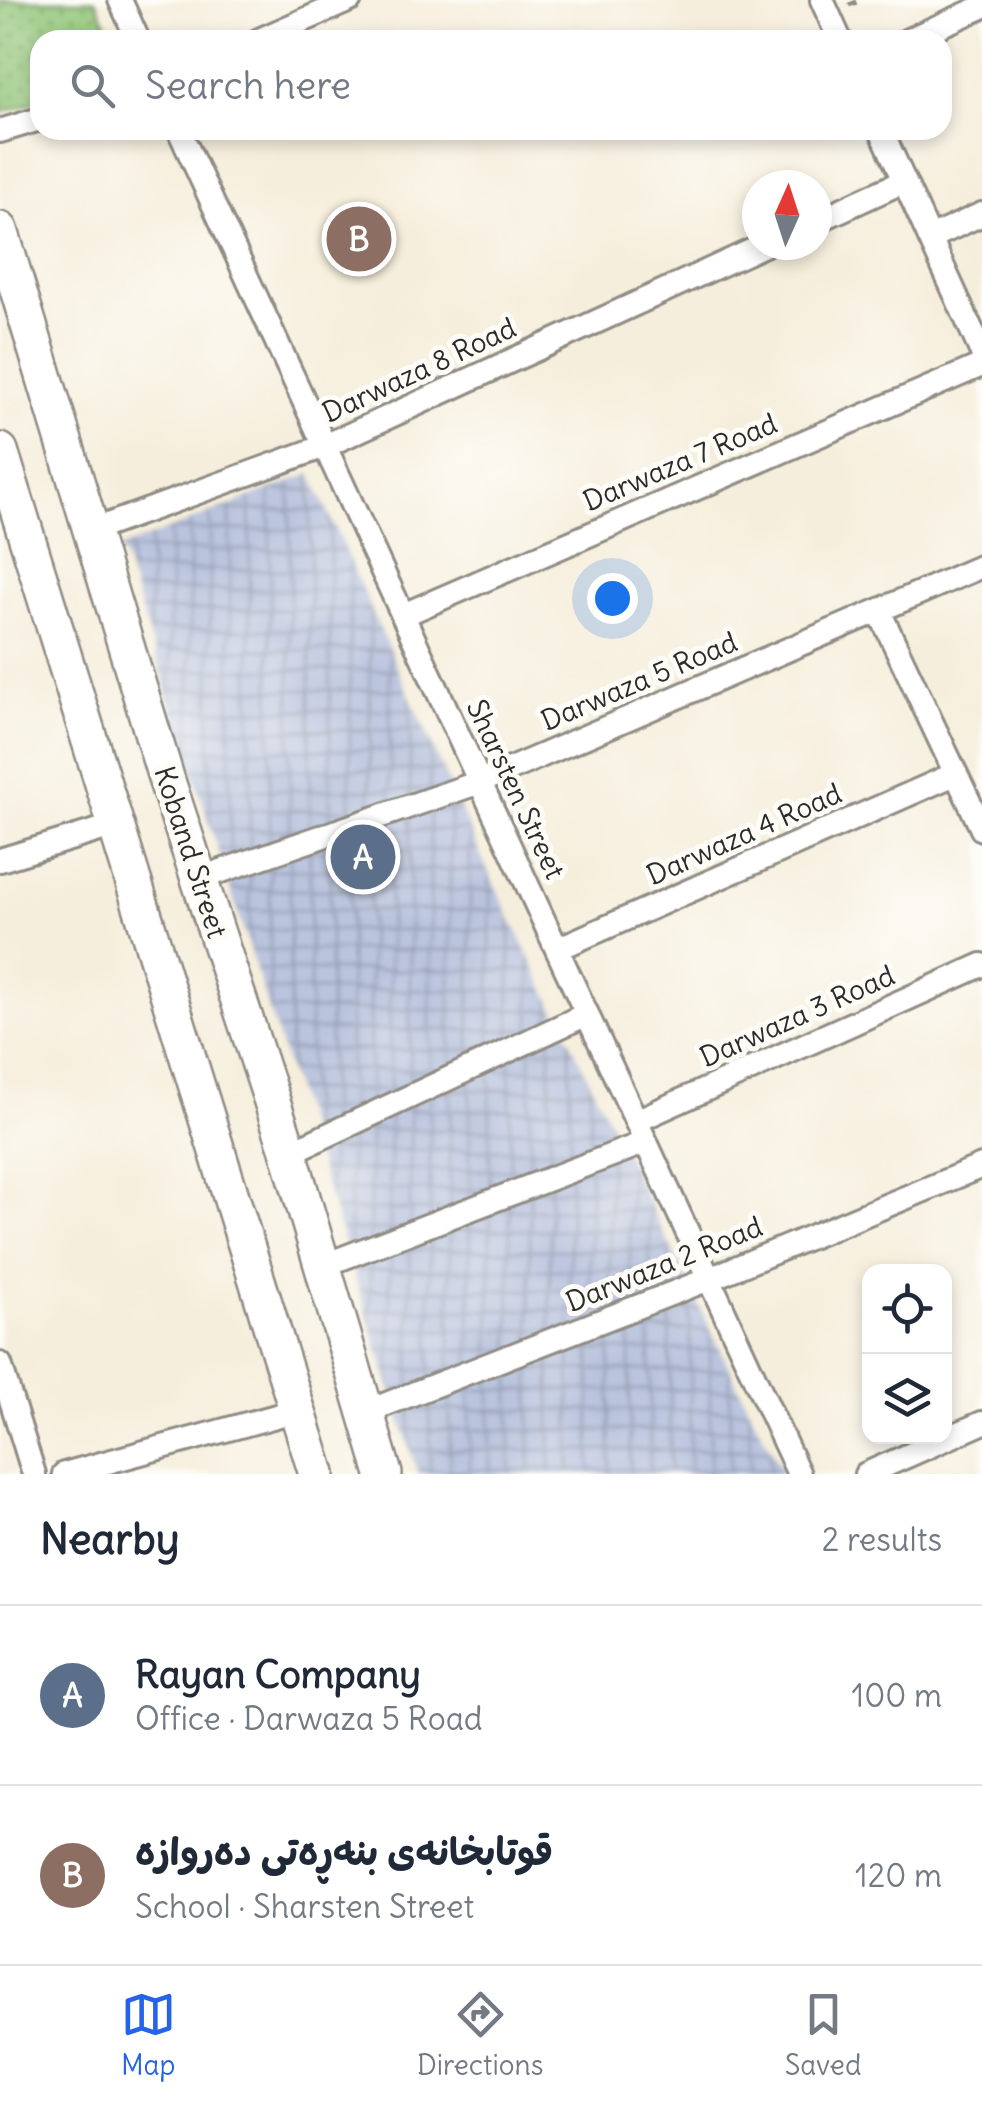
<!DOCTYPE html>
<meta charset="utf-8">
<style>
:root{--surface:#fff;--page:#f2f2f3;--text:#1f2937;--muted:#747a83;--line:#e0e1e3;--accent:#2563eb}
body{margin:0;font-family:Delius,"Playpen Sans Arabic",sans-serif;background:var(--page);color:var(--text)}
.controls{position:absolute;right:30px;bottom:30px;display:grid;overflow:hidden;border-radius:20px;box-shadow:0 5px 15px #0003}
.controls button{width:90px;height:90px;display:grid;place-items:center;padding:0;border:0;border-bottom:2px solid var(--line);background:var(--surface);color:var(--text);font:50px sans-serif}
.compass{position:absolute;left:742px;top:170px;width:90px;height:90px;border-radius:50%;background:var(--surface);box-shadow:0 5px 15px #0003;rotate:3deg}
.you{position:absolute;left:612px;top:598px;width:35px;height:35px;margin:-25px;border:8px solid #fff;border-radius:50%;background:#1a73e8;box-shadow:0 0 0 15px #1a73e833}
.badge{display:grid;place-items:center;width:65px;height:65px;border-radius:50%;background:var(--accent);color:#fff;font-size:32px;font-weight:700}
.pin{position:absolute;translate:-50% -50%;border:5px solid #fff;box-shadow:0 2px 10px #0006}
.list{margin:0;padding:0;list-style:none}
h2{display:flex;justify-content:space-between;align-items:center;height:130px;margin:0;padding:0 40px;font-size:42px}
h2 small{font-size:32px;font-weight:400;color:var(--muted)}
.list li{display:grid;grid-template-columns:65px 1fr auto;gap:30px;align-items:center;box-sizing:border-box;height:180px;padding:0 40px;border-top:2px solid var(--line)}
.list b{display:block;font-size:38px;white-space:nowrap}
.list p{margin:0;font-size:32px;white-space:nowrap;color:var(--muted)}
.list em{font-size:32px;font-style:normal;color:var(--muted)}
.icon{flex:none;width:55px;height:55px;fill:none;stroke:currentColor;stroke-width:2;stroke-linecap:round;stroke-linejoin:round}
.map{position:relative;flex:none;width:982px;height:1474px;overflow:hidden}
.search{position:absolute;background:var(--surface);box-shadow:0 5px 15px #0003;left:30px;right:30px;top:30px;height:110px;display:flex;align-items:center;gap:25px;box-sizing:border-box;padding:0 35px;border-radius:30px;color:var(--muted);font-size:38px}
.sheet{height:490px;background:var(--surface)}
nav{display:flex;justify-content:space-around;align-items:center;box-sizing:border-box;height:140px;border-top:2px solid var(--line);background:var(--surface);font-size:28px;color:var(--muted)}
nav a{display:grid;justify-items:center;gap:5px}
nav .on{color:var(--accent)}
.map>svg:first-child{display:block}
.industrial{fill:url(#industrial-grid)}
.grass{fill:url(#grass-dots);stroke:#5d7850;stroke-width:2.5}
.lines{fill:none;stroke-linecap:round;stroke-linejoin:round}
.street-casing{stroke:#908c84;stroke-width:28}
.primary-casing{stroke:#908c84;stroke-width:40}
.path{stroke:#908c84;stroke-width:5;stroke-dasharray:8 8;stroke-linecap:butt}
.street{stroke:#fff;stroke-width:22}
.primary{stroke:#fff;stroke-width:35}
.labels{text-anchor:middle;dominant-baseline:central;stroke-width:10;stroke-linejoin:round;paint-order:stroke}
.street-label{font-size:28px;fill:#2b2b2b;stroke:#fdfcf7}
</style>
<div class="map">
<svg width="982" height="1474" viewBox="0 0 982 1474">
<defs>
<pattern id="industrial-grid" width="8" height="8" patternUnits="userSpaceOnUse" patternTransform="scale(2.5)"><rect width="8" height="8" fill="#bac4de"/><path d="M0 4h8M4 0v8" fill="none" stroke="#979fb4"/></pattern>
<pattern id="grass-dots" width="8" height="8" patternUnits="userSpaceOnUse" patternTransform="scale(2.5)"><rect width="8" height="8" fill="#8fc476"/><path d="M2 2h.1M6 6h.1" fill="none" stroke="#759f61" stroke-width="1.8" stroke-linecap="round"/></pattern>
</defs>
<rect width="100%" height="100%" fill="#fdfcf7"/>
<filter id="ink" filterUnits="userSpaceOnUse"><feTurbulence type="fractalNoise" baseFrequency=".01" numOctaves="2"/><feDisplacementMap in="SourceGraphic" scale="20" xChannelSelector="R" yChannelSelector="G"/><feConvolveMatrix kernelMatrix="1 2 1 2 8 2 1 2 1" color-interpolation-filters="sRGB"/></filter>
<filter id="wash" filterUnits="userSpaceOnUse"><feTurbulence type="fractalNoise" baseFrequency=".0048" numOctaves="4" result="noise"/><feDisplacementMap in="SourceGraphic" scale="40" xChannelSelector="R" yChannelSelector="G"/><feGaussianBlur stdDeviation="2.25" result="paint"/><feColorMatrix in="noise" values="0 0 0 0 0 0 0 0 0 0 0 0 0 0 0 0 0 1.4 0 .05"/><feComposite in="paint" operator="in"/></filter>
<g filter="url(#wash)">
<rect width="100%" height="100%" fill="#f6eedc"/>
<polygon class="industrial" points="311,474 487,869 751,1413 784,1474 418,1474 121,548"/>
<polygon class="grass" points="0,0 95,0 114,40 40,40 40,101 0,113"/>
</g>
<g filter="url(#ink)">
<g class="lines">
<g class="street-casing">
<g id="street">
<polyline points="120,0 138,40"/>
<polyline points="822,0 840,40"/>
<polyline points="259,40 350,0"/>
<polyline points="908,40 982,7"/>
<polyline points="179,130 799,1474"/>
<polyline points="881,130 982,353"/>
<polyline points="0,131 40,119"/>
<polyline points="817,221 904,181"/>
<polyline points="930,238 982,214"/>
<polyline points="91,531 325,446 764,245"/>
<polyline points="879,611 982,829"/>
<polyline points="403,615 982,365"/>
<polyline points="0,860 116,825"/>
<polyline points="201,878 480,782 982,566"/>
<polyline points="557,949 955,774"/>
<polyline points="636,1121 982,965"/>
<polyline points="289,1153 587,1014"/>
<polyline points="322,1266 646,1142"/>
<polyline points="0,1364 34,1474"/>
<polyline points="366,1412 709,1279 982,1166"/>
<polyline points="64,1474 298,1410"/>
<polyline points="866,1474 982,1423"/>
</g>
</g>
<g class="primary-casing">
<g id="primary">
<polyline points="0,230 167,781 289,1153 384,1474"/>
<polyline points="0,451 317,1474"/>
</g>
</g>
<polyline class="path" points="849,5 862,0"/>
<use href="#street" class="street"/>
<use href="#primary" class="primary"/>
</g>
</g>
<g class="labels">
<g class="street-label">
<text transform="translate(419 370) rotate(-25)">Darwaza 8 Road</text>
<text transform="translate(680 462) rotate(-23)">Darwaza 7 Road</text>
<text transform="translate(639 681) rotate(-23)">Darwaza 5 Road</text>
<text transform="translate(516 789) rotate(65)">Sharsten Street</text>
<text transform="translate(744 834) rotate(-24)">Darwaza 4 Road</text>
<text transform="translate(191 852) rotate(72)">Koband Street</text>
<text transform="translate(797 1016) rotate(-24)">Darwaza 3 Road</text>
<text transform="translate(664 1264) rotate(-22)">Darwaza 2 Road</text>
</g>
</g>
</svg>
<div class="controls">
<button><svg class="icon" aria-label="locate" viewBox="0 0 24 24"><circle cx="12" cy="12" r="6"/><path d="M12 2v4M12 18v4M2 12h4M18 12h4"/></svg></button>
<button><svg class="icon" aria-label="layers" viewBox="0 0 24 24"><path d="M12 4l9 5-9 5-9-5zM3 14l9 5 9-5"/></svg></button>
</div>
<svg class="compass" viewBox="-18 -18 36 36"><path d="M0-13l5 13h-10z" fill="#e53935"/><path d="M0 13l5-13h-10z" fill="#747a83"/></svg>
<div class="you"></div>
<div class="pin badge" style="left:363px;top:857px;background:#5c6f8a">A</div>
<div class="pin badge" style="left:359px;top:239px;background:#8d6e63">B</div>
<div class="search"><svg class="icon" aria-label="search" viewBox="0 0 24 24"><circle cx="10" cy="10" r="6"/><path d="M15 15l6 6"/></svg>Search here</div>
</div>
<section class="sheet">
<h2>Nearby<small>2 results</small></h2>
<ul class="list">
<li><span class="badge" style="background:#5c6f8a">A</span><div><b>Rayan Company</b><p>Office · Darwaza 5 Road</p></div><em>100 m</em></li>
<li><span class="badge" style="background:#8d6e63">B</span><div><b>قوتابخانەی بنەڕەتی دەروازە</b><p>School · Sharsten Street</p></div><em>120 m</em></li>
</ul>
</section>
<nav>
<a class="on"><svg class="icon" aria-label="map" viewBox="0 0 24 24"><path d="M3 6l6-2 6 2 6-2v14l-6 2-6-2-6 2zM9 4v14M15 6v14"/></svg>Map</a>
<a><svg class="icon" aria-label="directions" viewBox="0 0 24 24"><path d="M12 3l9 9-9 9-9-9zM9 14v-3h6M13 9l2 2-2 2"/></svg>Directions</a>
<a><svg class="icon" aria-label="saved" viewBox="0 0 24 24"><path d="M7 4h10v16l-5-4-5 4z"/></svg>Saved</a>
</nav>
